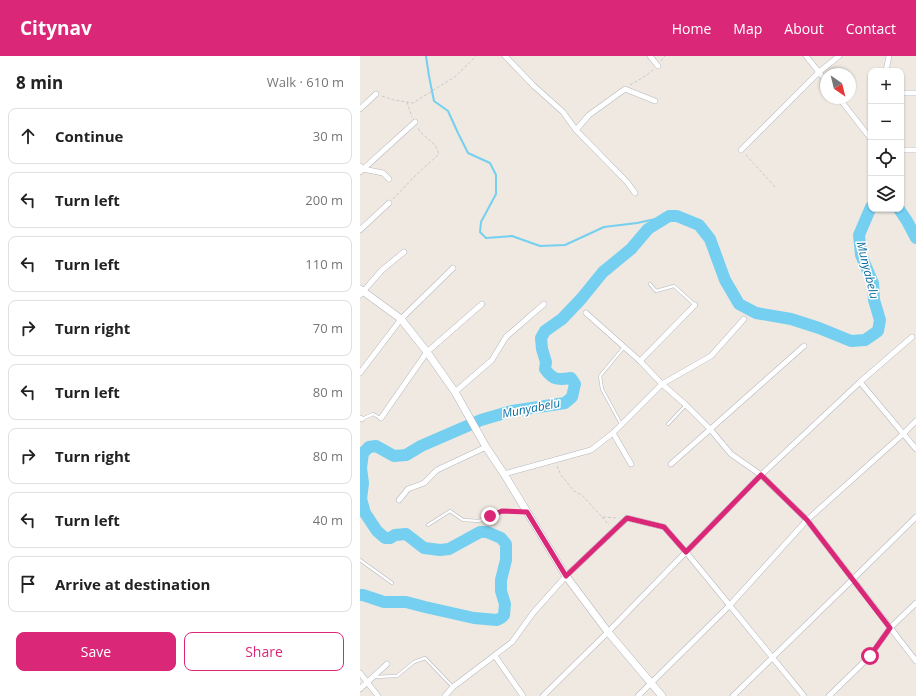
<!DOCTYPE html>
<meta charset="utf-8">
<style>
:root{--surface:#fff;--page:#f6f6f6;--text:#222;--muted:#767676;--line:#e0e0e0;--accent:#db2777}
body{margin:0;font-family:"Open Sans",sans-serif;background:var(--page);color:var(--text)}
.controls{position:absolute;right:12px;top:12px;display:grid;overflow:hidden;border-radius:8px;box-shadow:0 1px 3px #0004}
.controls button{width:36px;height:36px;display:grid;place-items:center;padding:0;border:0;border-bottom:1px solid var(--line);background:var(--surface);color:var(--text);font:20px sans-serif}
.compass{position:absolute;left:460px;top:12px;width:36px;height:36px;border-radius:50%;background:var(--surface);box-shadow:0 1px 3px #0004;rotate:145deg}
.stop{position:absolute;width:12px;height:12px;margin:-9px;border:3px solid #db2777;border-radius:50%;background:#fff}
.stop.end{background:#db2777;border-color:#fff;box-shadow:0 1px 4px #0008}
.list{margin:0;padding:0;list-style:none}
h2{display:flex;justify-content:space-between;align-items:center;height:52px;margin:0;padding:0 16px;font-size:17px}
h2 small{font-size:13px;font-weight:400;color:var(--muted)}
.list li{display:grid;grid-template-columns:26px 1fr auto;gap:12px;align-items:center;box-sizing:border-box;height:56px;margin:0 8px 8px;padding:0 8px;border:1px solid var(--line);border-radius:8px}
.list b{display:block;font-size:15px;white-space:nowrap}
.list em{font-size:13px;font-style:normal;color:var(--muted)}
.actions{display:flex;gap:8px;padding:12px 16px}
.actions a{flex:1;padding:9px 0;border:1px solid var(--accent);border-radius:8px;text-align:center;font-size:14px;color:var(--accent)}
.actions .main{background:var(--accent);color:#fff}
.icon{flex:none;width:22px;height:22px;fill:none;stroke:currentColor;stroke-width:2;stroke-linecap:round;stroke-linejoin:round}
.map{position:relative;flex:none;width:556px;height:640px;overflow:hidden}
header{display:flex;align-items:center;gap:24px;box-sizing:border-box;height:56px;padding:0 20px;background:var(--accent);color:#fff}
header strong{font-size:19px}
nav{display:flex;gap:22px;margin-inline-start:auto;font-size:14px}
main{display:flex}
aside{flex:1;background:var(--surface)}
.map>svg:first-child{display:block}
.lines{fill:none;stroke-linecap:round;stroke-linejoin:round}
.stream{stroke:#75cff0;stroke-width:2}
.river{stroke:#75cff0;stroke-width:12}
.lane-casing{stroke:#b4b7c1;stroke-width:3.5}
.street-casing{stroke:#b4b7c1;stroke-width:6}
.secondary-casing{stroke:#b4b7c1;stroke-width:8}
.path{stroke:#c9c9c9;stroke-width:1;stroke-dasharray:3 2;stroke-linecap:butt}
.lane{stroke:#fff;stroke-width:2.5}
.street{stroke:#fff;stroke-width:5}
.secondary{stroke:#fff;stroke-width:7}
.route{stroke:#db2777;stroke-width:5}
.labels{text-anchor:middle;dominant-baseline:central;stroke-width:3;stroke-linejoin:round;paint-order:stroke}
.water-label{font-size:12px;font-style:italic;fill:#0d6fa3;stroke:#fff}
</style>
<header>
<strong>Citynav</strong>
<nav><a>Home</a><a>Map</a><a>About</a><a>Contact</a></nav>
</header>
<main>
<aside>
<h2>8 min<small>Walk · 610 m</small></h2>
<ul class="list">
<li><svg class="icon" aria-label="ahead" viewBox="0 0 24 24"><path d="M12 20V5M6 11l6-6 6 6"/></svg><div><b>Continue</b></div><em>30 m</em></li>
<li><svg class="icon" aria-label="left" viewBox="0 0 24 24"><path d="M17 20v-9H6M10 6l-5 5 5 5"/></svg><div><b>Turn left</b></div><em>200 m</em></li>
<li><svg class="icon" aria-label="left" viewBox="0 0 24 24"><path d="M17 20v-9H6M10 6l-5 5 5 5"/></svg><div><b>Turn left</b></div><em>110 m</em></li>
<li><svg class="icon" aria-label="right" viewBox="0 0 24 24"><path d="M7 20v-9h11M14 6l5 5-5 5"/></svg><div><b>Turn right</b></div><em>70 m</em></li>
<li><svg class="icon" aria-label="left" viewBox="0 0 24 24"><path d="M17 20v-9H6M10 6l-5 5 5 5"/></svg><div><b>Turn left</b></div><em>80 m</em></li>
<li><svg class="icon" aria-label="right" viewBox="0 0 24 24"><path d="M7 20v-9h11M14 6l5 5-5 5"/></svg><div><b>Turn right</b></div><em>80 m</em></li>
<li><svg class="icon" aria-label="left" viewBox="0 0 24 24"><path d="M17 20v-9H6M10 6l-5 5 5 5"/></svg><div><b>Turn left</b></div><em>40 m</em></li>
<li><svg class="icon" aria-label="arrive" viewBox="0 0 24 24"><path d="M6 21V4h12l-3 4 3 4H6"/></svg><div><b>Arrive at destination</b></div></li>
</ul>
<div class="actions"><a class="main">Save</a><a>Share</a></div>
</aside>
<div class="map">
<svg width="556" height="640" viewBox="0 0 556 640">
<rect width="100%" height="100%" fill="#efe9e1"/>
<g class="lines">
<g class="stream">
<polyline points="66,0 69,20 74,45 88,55 98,77 108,97 130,107 136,119 136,138 121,166 120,176 126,182 152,180 180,190 205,189 244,171 277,167 309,160"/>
<polyline points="0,425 3,427"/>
</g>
<g class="river">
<polyline points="539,153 547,165 556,182"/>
<path d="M0,539H3L24,546H46L65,551L114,562L137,564L141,562L144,559L145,548L141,535V524L146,504V488L141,482L127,476H120L89,493L80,494L64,492L46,478L35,479L30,482H25L17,475L5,457L1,443L3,427L1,412L3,397L9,391L16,390L34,400L46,399L61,390L121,364L152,355L205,347L212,341L215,328L211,322C197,324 193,324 185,313L186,306L182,293L181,282L185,275L202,263L221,243L243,216L271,193L288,173L309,160H317L339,169L350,183L365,224L379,248L396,257L431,263L459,272L491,285L505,284L518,275L520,264L514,244L513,227L501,199L499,179L511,151"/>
</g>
<g class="lane-casing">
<g id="lane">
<polyline points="290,228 296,235 314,230 335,249"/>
<polyline points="2,363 13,358 20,362"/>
<polyline points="261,368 242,333 240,320 264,291"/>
<polyline points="308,368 325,350"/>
<polyline points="68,469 90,455 103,464 119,465 142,455 165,456"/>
<polyline points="0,504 32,527"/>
<polyline points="14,621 37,620 54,606 65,602 93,631"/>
</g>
</g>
<g class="street-casing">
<g id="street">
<polyline points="145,0 174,30 203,56 216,74 267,126 275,137"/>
<polyline points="290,0 298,10"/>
<polyline points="446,0 466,25"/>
<polyline points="526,15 529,0"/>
<polyline points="541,37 556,37"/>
<polyline points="479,42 511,83"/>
<polyline points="0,53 16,38"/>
<polyline points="216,74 229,59 265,33 295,45"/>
<polyline points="381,94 459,16 479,0"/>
<polyline points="541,94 556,94"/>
<polyline points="0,110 3,113 23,117 29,123"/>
<polyline points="0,116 55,66"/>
<polyline points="0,174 29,147"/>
<polyline points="0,239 22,214 44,196"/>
<polyline points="226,257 280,305 302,328 326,349 350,373 371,398 401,419 447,464 556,605"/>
<polyline points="280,305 335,249"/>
<polyline points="0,317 41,263 93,212"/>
<polyline points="500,326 556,393"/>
<polyline points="95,336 132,304 146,281 184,248"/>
<polyline points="0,362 2,363"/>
<polyline points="21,362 67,296 122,248"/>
<polyline points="253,377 271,408"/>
<polyline points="311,408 444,290"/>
<polyline points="144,418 231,394 253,377 302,328 351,300 384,263"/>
<polyline points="39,444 48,433 64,427 77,414 126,391"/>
<polyline points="135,600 163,640"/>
<polyline points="0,617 18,640"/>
<polyline points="0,633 27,608"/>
<polyline points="85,640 93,631 152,586 173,557 206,520 267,462 304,471 326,496 444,640"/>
<polyline points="183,640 248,576 401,419 500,326 552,281"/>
<polyline points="278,640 369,550 447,464 543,378 556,365"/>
<polyline points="373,640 492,524 556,461"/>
<polyline points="469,640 510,600 530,572 556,547"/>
</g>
</g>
<g class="secondary-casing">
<polyline id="secondary" points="0,233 41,263 67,296 95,336 126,391 144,418 206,520 248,576 302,640"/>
</g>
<g class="path">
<polyline points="301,5 305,0"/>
<polyline points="270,29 287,19 294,13"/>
<polyline points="22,40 34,44 53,47 96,20 116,0"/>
<polyline points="47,46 52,61"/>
<polyline points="386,99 415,131"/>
<polyline points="33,143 54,121 79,98 75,89 60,76 58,72"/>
<polyline points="197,410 201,419 214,435 222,439 242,461 257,462"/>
<polyline points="242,461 249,469"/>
</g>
<use href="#lane" class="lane"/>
<use href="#street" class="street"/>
<use href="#secondary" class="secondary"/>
</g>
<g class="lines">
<polyline class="route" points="130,460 142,455 167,456 206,520 267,462 304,471 326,496 401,419 447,464 530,572 510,600"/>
</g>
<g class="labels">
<g class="water-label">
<text transform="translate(508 214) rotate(76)">Munyabelu</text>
<text transform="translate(171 352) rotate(-11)">Munyabelu</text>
</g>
</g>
</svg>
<div class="controls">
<button>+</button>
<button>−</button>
<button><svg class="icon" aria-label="locate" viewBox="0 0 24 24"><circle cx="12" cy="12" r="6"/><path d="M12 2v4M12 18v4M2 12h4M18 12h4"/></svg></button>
<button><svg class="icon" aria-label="layers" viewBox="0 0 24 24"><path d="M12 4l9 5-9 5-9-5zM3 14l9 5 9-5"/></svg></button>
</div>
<svg class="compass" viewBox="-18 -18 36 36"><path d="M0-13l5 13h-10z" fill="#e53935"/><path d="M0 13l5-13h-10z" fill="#767676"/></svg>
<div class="stop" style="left:510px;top:600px"></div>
<div class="stop end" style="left:130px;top:460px"></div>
</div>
</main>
